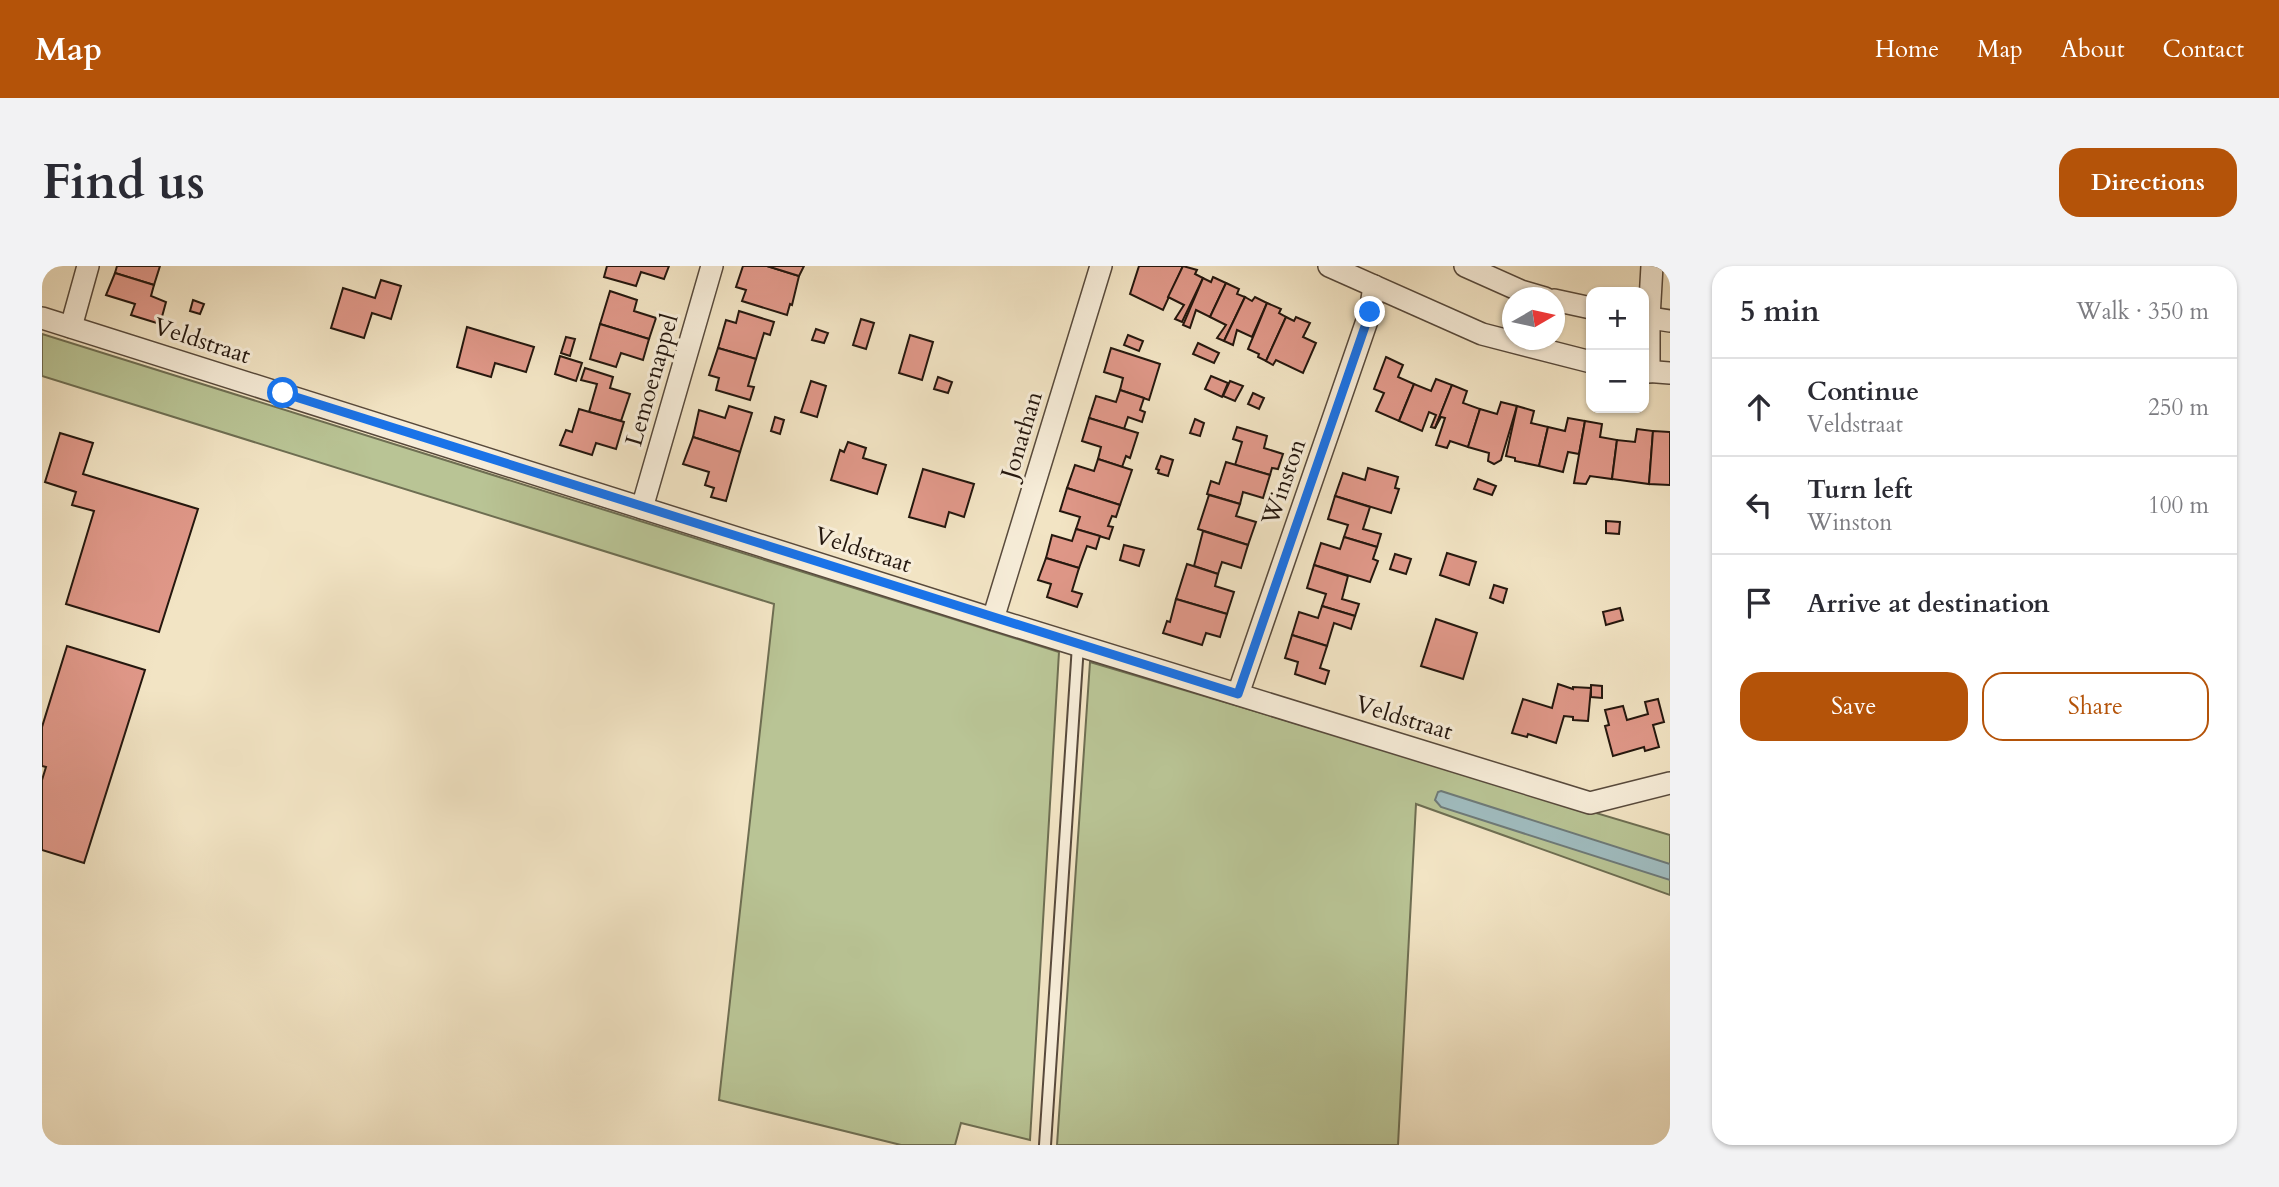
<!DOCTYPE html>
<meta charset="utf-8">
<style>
:root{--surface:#fff;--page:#f2f2f3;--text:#2b2b33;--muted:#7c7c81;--line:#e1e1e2;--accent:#b45309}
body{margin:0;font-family:Cardo,serif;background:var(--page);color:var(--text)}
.controls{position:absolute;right:21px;top:21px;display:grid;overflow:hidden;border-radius:14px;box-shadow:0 2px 5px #0004}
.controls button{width:63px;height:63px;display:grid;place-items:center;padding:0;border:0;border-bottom:2px solid var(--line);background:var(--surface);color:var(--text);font:35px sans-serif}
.compass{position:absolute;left:1460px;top:21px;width:63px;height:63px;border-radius:50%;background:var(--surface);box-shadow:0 2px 5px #0004;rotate:81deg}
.stop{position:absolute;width:21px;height:21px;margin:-16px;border:5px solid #1a73e8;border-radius:50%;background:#fff}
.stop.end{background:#1a73e8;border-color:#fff;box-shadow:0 2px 7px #0008}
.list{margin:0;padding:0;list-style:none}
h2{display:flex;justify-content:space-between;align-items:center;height:91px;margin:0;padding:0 28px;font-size:30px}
h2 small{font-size:23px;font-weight:400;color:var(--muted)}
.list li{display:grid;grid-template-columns:46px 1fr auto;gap:21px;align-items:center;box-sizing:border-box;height:98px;padding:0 28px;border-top:2px solid var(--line)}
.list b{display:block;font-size:26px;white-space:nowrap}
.list p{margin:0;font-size:23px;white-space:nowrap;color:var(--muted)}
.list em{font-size:23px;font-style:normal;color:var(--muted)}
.actions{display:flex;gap:14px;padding:21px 28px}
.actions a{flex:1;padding:16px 0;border:2px solid var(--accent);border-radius:21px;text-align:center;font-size:24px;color:var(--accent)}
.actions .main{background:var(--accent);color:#fff}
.icon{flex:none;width:38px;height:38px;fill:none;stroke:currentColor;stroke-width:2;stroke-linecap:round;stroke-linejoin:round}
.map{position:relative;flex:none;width:1628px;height:879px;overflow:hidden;border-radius:21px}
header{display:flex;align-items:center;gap:42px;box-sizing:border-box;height:98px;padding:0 35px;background:var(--accent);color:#fff}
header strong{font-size:33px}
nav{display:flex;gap:38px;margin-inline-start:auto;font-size:24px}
.intro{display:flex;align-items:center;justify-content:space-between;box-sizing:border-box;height:168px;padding:0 42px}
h1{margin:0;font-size:49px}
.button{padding:18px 32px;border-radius:21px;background:var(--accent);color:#fff;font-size:24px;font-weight:700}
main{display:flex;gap:42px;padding:0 42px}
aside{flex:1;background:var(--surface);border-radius:21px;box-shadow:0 2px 5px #0004}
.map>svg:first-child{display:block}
.green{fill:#b9c495;stroke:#6e6e52;stroke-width:2}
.water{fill:#a0bcbf;stroke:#6e7a78;stroke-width:2}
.building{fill:#e09889;stroke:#24170e;stroke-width:2}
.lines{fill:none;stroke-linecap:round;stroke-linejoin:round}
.lane-casing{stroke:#584a3c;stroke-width:14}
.street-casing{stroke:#584a3c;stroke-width:24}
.lane{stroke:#f7edd9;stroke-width:10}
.street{stroke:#f7edd9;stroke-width:21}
.route{stroke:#1a73e8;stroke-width:9}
.labels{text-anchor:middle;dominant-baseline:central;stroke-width:6;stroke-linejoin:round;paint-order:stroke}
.street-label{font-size:24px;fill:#24170e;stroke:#f7edd9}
</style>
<header>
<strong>Map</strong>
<nav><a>Home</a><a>Map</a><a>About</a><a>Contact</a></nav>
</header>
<div class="intro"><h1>Find us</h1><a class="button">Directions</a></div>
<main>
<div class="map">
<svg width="1628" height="879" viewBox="0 0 1628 879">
<rect width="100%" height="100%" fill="#f2e4c4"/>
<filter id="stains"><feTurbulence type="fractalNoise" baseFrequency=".00286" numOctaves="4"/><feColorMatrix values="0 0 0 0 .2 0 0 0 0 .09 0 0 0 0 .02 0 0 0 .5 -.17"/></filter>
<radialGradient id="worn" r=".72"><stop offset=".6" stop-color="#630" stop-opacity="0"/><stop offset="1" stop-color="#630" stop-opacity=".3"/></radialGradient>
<g class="green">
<polygon points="0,68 1017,386 988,874 919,857 913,879 859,879 677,834 732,338 0,110"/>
<polygon points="1048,396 1628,569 1628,629 1374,538 1356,879 1015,879"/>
</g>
<polygon class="water" points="1399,525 1628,598 1628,614 1399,541 1393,534 1396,526"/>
<g class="building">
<polygon points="75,0 118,0 112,19 73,7"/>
<polygon points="565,0 627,0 622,13 599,6 594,20 562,11"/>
<polygon points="701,0 725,0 757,10 750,39 748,38 745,49 700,35 704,24 694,21"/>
<polygon points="725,0 762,0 757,10"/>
<polygon points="1097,0 1141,0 1121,44 1088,28"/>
<polygon points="1141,0 1155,4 1153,8 1161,12 1140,56 1133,53 1142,39 1126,31"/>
<polygon points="73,7 112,19 109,30 124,36 118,58 89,49 93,38 64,29"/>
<polygon points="1171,11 1184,17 1168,51 1154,44 1148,62 1141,59 1161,12 1169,16"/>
<polygon points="339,14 359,20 349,53 330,47 322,72 289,62 301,22 333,32"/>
<polygon points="1184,17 1197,23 1195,28 1203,31 1182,75 1175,72 1184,59 1168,51"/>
<polygon points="568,25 595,34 592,45 614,52 607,73 558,58"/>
<polygon points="1203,31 1210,35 1213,31 1225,37 1210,71 1195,64 1191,79 1182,75"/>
<polygon points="151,34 162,38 158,48 148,45"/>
<polygon points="1225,37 1239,43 1237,47 1244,51 1224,95 1216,91 1217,88 1206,83"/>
<polygon points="697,45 732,56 728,69 722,67 714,93 676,82 684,54 694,57"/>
<polygon points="1244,51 1252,55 1254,51 1268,57 1261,71 1274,77 1261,107 1234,94 1231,99 1224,95"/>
<polygon points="819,53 832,57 824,83 811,79"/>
<polygon points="558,58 607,73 601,94 579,87 574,101 548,93"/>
<polygon points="425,61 492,81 484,106 453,97 449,111 415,101"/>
<polygon points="774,63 786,67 782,77 770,74"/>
<polygon points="868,69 891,76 880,114 857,107"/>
<polygon points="1086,69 1101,75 1097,85 1082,79"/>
<polygon points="524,71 533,73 528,90 519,87"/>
<polygon points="1156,77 1177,87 1172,97 1151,88"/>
<polygon points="676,82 714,93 706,120 712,121 708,134 674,124 677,112 667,109"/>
<polygon points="1069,82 1118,98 1107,134 1078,124 1081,112 1062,106"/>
<polygon points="518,90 540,97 534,115 513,108"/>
<polygon points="1344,91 1361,99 1356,111 1372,118 1357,155 1334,145 1342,127 1332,123"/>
<polygon points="543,102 571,111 568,122 588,128 579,155 547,146 555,118 539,114"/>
<polygon points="1169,110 1186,117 1180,131 1163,123"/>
<polygon points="896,111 910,116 906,127 892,123"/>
<polygon points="1394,113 1410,119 1393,162 1389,161 1394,149 1387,146 1380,165 1357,155 1372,118 1389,125"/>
<polygon points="769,115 784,120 775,151 759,146"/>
<polygon points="1188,115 1201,120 1193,135 1181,130"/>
<polygon points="1410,119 1425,125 1421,137 1438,143 1426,181 1408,175 1405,182 1394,179 1403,152 1399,151 1393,162"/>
<polygon points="1078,124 1102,132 1098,144 1103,146 1100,156 1086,151 1082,163 1047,152 1054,130 1074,136"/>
<polygon points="1211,127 1222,132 1217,143 1206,138"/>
<polygon points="1459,136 1475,140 1459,194 1452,198 1446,195 1447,187 1426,181 1438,143 1455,148"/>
<polygon points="687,140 710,147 698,186 651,171 657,144 683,152"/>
<polygon points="1475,140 1492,145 1489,157 1506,161 1497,200 1473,195 1473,192 1464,190"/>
<polygon points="537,143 582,156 574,183 554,177 550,189 518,179 524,164 530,166"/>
<polygon points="733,151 742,154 738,168 729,165"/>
<polygon points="1047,152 1096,167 1088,192 1084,190 1080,201 1056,193 1059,181 1040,175"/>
<polygon points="1526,152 1543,155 1537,188 1526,186 1521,206 1497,200 1506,161 1523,165"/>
<polygon points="1153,153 1162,157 1158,170 1148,167"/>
<polygon points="1543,155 1560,158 1558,171 1575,174 1570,213 1548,210 1544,218 1532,217"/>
<polygon points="1195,161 1225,170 1222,182 1241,188 1236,203 1230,202 1228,209 1193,199 1200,176 1191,173"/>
<polygon points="1595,163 1611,165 1607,218 1570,213 1575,174 1593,176"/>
<polygon points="1611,165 1628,166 1628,219 1607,218"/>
<polygon points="18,167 51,177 41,208 156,243 117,366 24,338 52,245 30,239 34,226 3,216"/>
<polygon points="651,171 698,186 684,235 669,231 672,222 663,219 667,206 641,198"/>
<polygon points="806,176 824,182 821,192 844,199 835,228 789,214 798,184 802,186"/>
<polygon points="1119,190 1131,194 1126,210 1116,207 1117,204 1114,203"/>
<polygon points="1056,193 1090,204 1078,239 1025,222 1033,199 1052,205"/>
<polygon points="1184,196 1228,209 1221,232 1201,226 1198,238 1165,228 1169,215 1177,218"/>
<polygon points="1326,202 1356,211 1353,222 1357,223 1349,247 1293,230 1301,207 1323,214"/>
<polygon points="881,203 932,218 922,251 907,246 903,261 867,251"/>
<polygon points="1436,213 1454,220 1450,229 1432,223"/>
<polygon points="1025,222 1078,239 1074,251 1070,250 1066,260 1071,261 1067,273 1034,263 1038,251 1018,245"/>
<polygon points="1167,229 1198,238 1194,250 1214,256 1206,279 1156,263"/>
<polygon points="1293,230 1328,241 1321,263 1339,268 1335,281 1302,271 1306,259 1286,253"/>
<polygon points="1564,255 1578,256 1577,268 1564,267"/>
<polygon points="1034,263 1058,270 1054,283 1045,280 1037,302 1004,292 1010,269 1030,275"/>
<polygon points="1161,265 1206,279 1199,302 1180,296 1176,308 1152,300"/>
<polygon points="1302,271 1335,281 1331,293 1336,295 1328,316 1272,299 1279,277 1298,283"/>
<polygon points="1082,279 1102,284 1097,300 1078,294"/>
<polygon points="1405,287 1434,296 1427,319 1398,309"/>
<polygon points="1353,288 1369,293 1364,308 1348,303"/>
<polygon points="1004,292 1037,302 1030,325 1040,328 1035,341 1005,331 1009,318 996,314"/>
<polygon points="1145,298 1176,308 1173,320 1192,326 1185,348 1134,333"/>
<polygon points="1272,299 1306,310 1300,333 1317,338 1313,350 1280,340 1284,328 1265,322"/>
<polygon points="1452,319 1465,323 1461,337 1448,332"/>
<polygon points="1134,333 1185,348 1178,371 1164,367 1160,379 1121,367 1125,355 1128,356"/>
<polygon points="1280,340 1313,350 1309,363 1292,357 1285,380 1250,369 1257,346 1276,352"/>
<polygon points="1578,342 1581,354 1564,359 1561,346"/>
<polygon points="1394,353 1435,367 1421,413 1379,400"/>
<polygon points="1250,369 1285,380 1278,402 1287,405 1283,418 1253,408 1256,396 1243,392"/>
<polygon points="25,380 103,404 42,597 0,584 0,514 4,501 0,500 0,461"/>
<polygon points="1516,418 1531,423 1531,421 1549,422 1546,455 1531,454 1531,451 1522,450 1514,477 1486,468 1485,471 1470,467 1481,433 1510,442"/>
<polygon points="1549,419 1560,420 1560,432 1549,431"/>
<polygon points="1616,433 1622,456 1611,459 1617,481 1603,485 1602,481 1571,490 1563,460 1567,459 1563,444 1581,440 1585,454 1606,448 1603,436"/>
</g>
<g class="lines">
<g class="lane-casing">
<polyline id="lane" points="1003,879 1036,379"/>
</g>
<g class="street-casing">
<g id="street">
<polyline points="1287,0 1440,68 1549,96"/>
<polyline points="1423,0 1479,25 1503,32"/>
<polyline points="1512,34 1549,42"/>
<polyline points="1602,51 1628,55"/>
<polyline points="0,52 951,353 1548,537 1628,517"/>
<polyline points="29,61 46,0"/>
<polyline points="1602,105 1628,107"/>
<polyline points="1607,106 1607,52 1610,0"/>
<polyline points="600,242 670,0"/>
<polyline points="951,353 1059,0"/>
<polyline points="1196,428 1328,46 1332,20"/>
</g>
</g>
<use href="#lane" class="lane"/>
<use href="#street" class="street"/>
</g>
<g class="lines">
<polyline class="route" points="241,127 1196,428 1328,46"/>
</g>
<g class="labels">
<g class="street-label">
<text transform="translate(160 75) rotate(18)">Veldstraat</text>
<text transform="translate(610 114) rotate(-74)">Lemoenappel</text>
<text transform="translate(980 169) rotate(-73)">Jonathan</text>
<text transform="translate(1242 216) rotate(-71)">Winston</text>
<text transform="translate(821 284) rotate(18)">Veldstraat</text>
<text transform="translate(1362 452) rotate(17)">Veldstraat</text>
</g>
</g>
<rect width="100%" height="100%" filter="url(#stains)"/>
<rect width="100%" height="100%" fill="url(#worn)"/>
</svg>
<div class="controls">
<button>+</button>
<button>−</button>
</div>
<svg class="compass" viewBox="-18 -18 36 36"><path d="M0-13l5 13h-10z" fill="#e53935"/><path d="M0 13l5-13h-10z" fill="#7c7c81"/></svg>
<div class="stop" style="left:241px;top:127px"></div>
<div class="stop end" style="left:1328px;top:46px"></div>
</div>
<aside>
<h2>5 min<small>Walk · 350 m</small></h2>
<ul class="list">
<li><svg class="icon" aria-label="ahead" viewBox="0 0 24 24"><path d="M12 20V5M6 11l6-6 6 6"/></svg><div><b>Continue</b><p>Veldstraat</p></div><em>250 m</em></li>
<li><svg class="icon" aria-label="left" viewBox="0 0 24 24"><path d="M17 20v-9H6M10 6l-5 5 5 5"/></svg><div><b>Turn left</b><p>Winston</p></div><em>100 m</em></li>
<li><svg class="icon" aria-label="arrive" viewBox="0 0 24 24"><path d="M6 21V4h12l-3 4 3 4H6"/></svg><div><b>Arrive at destination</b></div></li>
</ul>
<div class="actions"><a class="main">Save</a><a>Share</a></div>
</aside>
</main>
